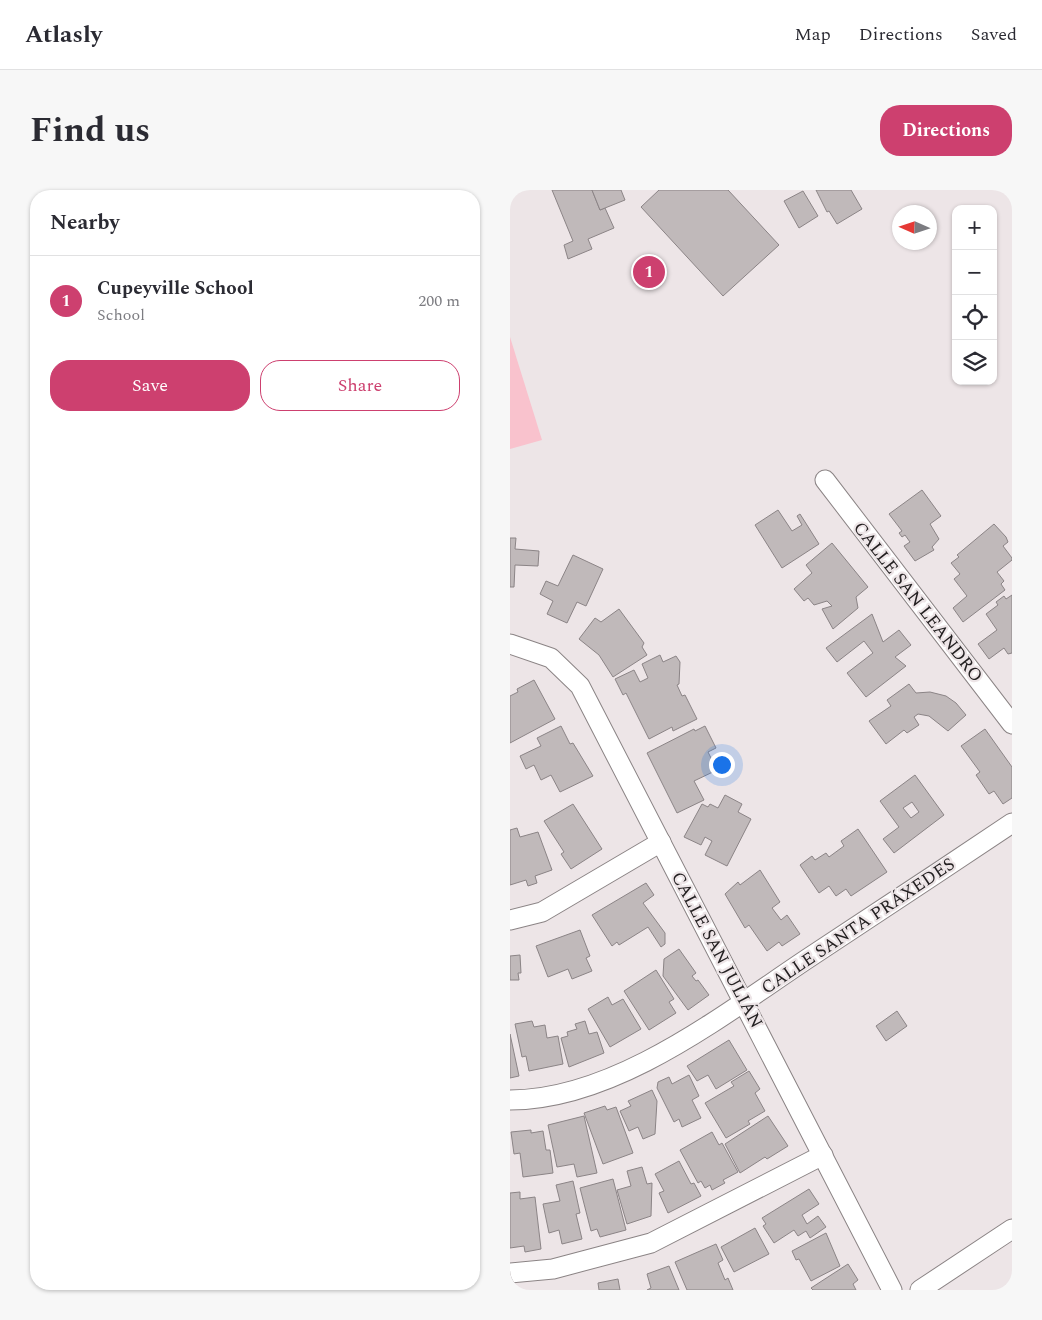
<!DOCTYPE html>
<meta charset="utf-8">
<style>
:root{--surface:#fff;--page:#f7f7f7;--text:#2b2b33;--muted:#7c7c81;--line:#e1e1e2;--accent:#cd406f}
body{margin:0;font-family:Spectral,serif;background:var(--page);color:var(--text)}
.controls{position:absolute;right:15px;top:15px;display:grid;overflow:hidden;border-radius:10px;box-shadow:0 1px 4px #0004}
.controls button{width:45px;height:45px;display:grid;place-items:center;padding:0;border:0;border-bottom:1px solid var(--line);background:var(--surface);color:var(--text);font:25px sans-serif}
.compass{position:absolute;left:382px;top:15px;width:45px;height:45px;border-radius:50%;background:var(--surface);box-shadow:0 1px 4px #0004;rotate:273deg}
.you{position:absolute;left:211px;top:574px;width:18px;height:18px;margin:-12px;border:4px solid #fff;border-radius:50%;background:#1a73e8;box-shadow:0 0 0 8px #1a73e833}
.badge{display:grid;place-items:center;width:32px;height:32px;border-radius:50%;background:var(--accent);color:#fff;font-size:16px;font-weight:700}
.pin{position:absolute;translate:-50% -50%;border:2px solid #fff;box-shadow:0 1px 5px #0006}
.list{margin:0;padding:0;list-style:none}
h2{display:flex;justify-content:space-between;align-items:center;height:65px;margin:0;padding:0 20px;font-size:21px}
h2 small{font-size:16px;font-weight:400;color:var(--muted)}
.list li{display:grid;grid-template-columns:32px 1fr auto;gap:15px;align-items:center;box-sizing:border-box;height:90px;padding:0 20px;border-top:1px solid var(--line)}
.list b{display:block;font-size:19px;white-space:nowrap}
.list p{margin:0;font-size:16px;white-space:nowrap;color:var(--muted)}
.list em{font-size:16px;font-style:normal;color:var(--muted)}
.actions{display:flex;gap:10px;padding:15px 20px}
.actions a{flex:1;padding:11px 0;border:1px solid var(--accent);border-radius:20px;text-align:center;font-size:18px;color:var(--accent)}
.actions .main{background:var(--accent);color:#fff}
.icon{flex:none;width:28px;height:28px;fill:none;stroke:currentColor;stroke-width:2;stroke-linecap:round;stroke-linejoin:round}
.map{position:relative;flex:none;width:502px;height:1100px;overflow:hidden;border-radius:20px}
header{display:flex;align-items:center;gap:30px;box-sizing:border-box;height:70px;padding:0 25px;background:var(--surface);border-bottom:1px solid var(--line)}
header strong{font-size:24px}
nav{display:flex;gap:28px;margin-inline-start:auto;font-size:18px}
.intro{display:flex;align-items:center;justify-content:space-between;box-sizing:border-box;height:120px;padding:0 30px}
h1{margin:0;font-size:35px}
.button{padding:12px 22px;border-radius:20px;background:var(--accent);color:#fff;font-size:18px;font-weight:700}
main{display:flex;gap:30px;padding:0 30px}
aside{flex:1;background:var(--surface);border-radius:20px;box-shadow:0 1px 4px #0004}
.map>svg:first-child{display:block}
.green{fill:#f9c2cd}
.building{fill:#c0b9ba;stroke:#8b8486;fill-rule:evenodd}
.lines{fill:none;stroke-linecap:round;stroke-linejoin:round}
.street-casing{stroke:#8b8485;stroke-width:21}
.street{stroke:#fff;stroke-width:19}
.labels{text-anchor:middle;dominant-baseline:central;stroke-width:4.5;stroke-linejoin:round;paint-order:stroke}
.street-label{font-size:18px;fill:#242122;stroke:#ede5e7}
</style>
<header>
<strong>Atlasly</strong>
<nav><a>Map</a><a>Directions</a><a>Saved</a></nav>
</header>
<div class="intro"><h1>Find us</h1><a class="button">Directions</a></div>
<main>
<aside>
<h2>Nearby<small></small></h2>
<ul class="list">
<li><span class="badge">1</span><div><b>Cupeyville School</b><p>School</p></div><em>200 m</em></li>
</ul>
<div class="actions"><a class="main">Save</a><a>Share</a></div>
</aside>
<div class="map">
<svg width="502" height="1100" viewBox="0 0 502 1100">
<rect width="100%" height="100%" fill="#ede5e7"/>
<polygon class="green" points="0,147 32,250 0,259"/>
<g class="building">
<polygon points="42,0 82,0 90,20 95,18 104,38 78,49 82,59 58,69 54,55 63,51"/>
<polygon points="82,0 111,0 115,10 90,20"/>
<polygon points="149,0 218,0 269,55 213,106 131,17"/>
<polygon points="306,0 341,0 352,19 327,34 319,21 317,22"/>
<polygon points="293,1 308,26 289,38 274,11"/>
<polygon points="412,300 431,326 420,334 429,349 422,357 424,360 405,371 394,356 400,352 395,345 392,347 389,343 392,341 379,324"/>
<polygon points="268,320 282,341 292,335 287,326 290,324 309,354 272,378 245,335"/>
<polygon points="484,334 496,347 498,352 493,356 502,368 502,370 487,382 494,391 491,394 495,400 453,432 443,418 457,406 444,389 450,384 441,373 449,367 447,365"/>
<polygon points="0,348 6,348 5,359 29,361 28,376 5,375 4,397 0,397"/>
<polygon points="322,353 358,397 346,407 348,418 323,439 312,419 322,416 317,411 304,415 298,408 294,411 284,399 302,383 296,375"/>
<polygon points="63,365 93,379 76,416 67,412 57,433 37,424 43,411 30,404 36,391 48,396"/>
<polygon points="502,405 502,463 498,464 494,458 479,469 468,454 487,440 476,424 488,415 486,412 494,406 496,409"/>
<polygon points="109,419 134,453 132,457 137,465 103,487 89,465 69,449 85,428 91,432"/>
<polygon points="362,424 373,452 389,440 401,455 385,467 396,476 356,507 337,483 363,463 354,451 327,472 316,458"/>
<polygon points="150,465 153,472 166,466 170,472 169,494 167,495 172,506 175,505 187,529 163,541 162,537 139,549 116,503 113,505 105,489 124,480 130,492 138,488 132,474"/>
<polygon points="24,490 45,529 0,553 0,506 8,502 7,499"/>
<polygon points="399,494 406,503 420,502 436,506 446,513 456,525 438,541 419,526 408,524 404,527 409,535 397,543 394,540 376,554 359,531 381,516 377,510"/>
<polygon points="51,536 60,554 63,553 83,586 50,602 41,585 31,590 24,575 16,579 10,566 31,556 27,548"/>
<polygon points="195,536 206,558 198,562 207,580 184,591 194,610 167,623 137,563 184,539 185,541"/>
<polygon points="475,539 502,577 502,608 493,614 484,601 479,604 466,585 470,582 451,556"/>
<path d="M405,585L434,625L384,663L373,649L389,637L370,611ZM402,612L409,622L401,628L393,618Z"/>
<polygon points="215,605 232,614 228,622 241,629 217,676 195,665 202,651 195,647 191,655 174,647 192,614 198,617 200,614 208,618"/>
<polygon points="63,614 92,659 61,679 51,664 54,662 34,631"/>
<polygon points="7,638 10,647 28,642 42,680 25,686 27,693 18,696 16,690 0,695 0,640"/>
<polygon points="348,639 377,682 341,706 336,699 326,706 319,696 309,703 290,675 302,666 305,670 316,663 319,667 334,656 331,651"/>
<polygon points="250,680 270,712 262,718 271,730 277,725 290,744 272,756 269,752 257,761 239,735 235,738 215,704 228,692 230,695"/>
<polygon points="136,693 144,705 133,713 155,743 155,754 151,757 138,737 109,755 107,752 102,756 82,725"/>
<polygon points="70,740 80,766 76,768 82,781 62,789 58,779 38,787 26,756"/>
<polygon points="169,759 186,783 182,786 186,791 188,790 199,805 178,820 153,786 154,769"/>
<polygon points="10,765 11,783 8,783 9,790 0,790 0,766"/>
<polygon points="146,780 164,809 159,812 166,823 139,840 114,801"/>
<polygon points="98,807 102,815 113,809 131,839 100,857 78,819"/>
<polygon points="387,821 397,836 376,851 366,836"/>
<polygon points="22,831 24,837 35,835 37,848 48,846 53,874 19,881 16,866 12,867 5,834"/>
<polygon points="75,831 79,844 87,842 94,863 59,877 51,848 58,846 57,842 67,839 65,834"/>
<polygon points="0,844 9,886 0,888"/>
<polygon points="219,850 237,880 206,899 198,885 187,891 177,876"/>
<polygon points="239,881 250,899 245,903 255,921 238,931 240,934 216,948 195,913 224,896 221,892"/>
<polygon points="179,885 189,906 182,910 191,928 172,937 169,929 164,932 147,898 148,892 159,887 162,894"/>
<polygon points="142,900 147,911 145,944 133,949 128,937 119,941 110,921 121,916 118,911"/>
<polygon points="95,916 97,920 106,917 123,963 93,974 74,923"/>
<polygon points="74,926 87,983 67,987 64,974 47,977 38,935"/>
<polygon points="258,926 278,956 257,969 255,967 230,983 215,954"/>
<polygon points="21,940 21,943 33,941 36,960 40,960 43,983 13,987 10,963 4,964 1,942"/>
<polygon points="202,942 209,955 212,953 228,982 213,990 215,993 202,1000 200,995 195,998 191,991 188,993 170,960"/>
<polygon points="169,971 181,994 184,993 191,1006 158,1023 149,1003 154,1001 145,984"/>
<polygon points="132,977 137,994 142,993 141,1026 117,1034 107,1000 121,996 117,981"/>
<polygon points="103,989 116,1040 90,1047 87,1039 81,1041 70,998"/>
<polygon points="63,991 70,1023 66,1024 72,1049 52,1054 49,1040 39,1043 33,1014 50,1011 46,995"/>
<polygon points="299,999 309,1014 292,1025 297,1034 308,1026 316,1037 300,1048 296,1041 288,1046 284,1040 264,1053 253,1036 256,1034 252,1028"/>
<polygon points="10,1002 10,1009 25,1007 31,1059 15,1062 14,1056 0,1058 0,1003"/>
<polygon points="245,1038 259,1064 224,1082 211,1057"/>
<polygon points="316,1043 330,1076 301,1091 289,1069 286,1070 282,1061"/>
<polygon points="206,1054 213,1070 208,1073 215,1090 218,1088 223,1100 177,1100 165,1072"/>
<polygon points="338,1074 348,1090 343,1094 346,1100 303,1100 301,1098"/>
<polygon points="159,1076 169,1100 137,1100 141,1098 137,1084"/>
<polygon points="108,1089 110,1100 89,1100 88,1093"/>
</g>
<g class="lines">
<g class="street-casing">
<g id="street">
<polyline points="315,290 502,534"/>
<polyline points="0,454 41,468 70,496 382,1100"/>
<polyline points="0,730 32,722 151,652"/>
<path d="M0,910C106,910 214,824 300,767C367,723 435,678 502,633"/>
<polyline points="0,1083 43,1079 141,1053 313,965"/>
<polyline points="410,1100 502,1039"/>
</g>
</g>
<use href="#street" class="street"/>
</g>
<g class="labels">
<g class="street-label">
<text transform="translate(408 412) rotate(52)">CALLE SAN LEANDRO</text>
<text transform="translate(348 736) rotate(-34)">CALLE SANTA PRÁXEDES</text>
<text transform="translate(207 760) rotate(62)">CALLE SAN JULIÁN</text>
</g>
</g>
</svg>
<div class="controls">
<button>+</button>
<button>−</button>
<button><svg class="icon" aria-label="locate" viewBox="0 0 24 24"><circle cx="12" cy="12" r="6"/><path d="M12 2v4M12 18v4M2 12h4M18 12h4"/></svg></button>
<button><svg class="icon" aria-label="layers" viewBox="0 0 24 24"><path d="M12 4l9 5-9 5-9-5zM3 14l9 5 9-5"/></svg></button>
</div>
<svg class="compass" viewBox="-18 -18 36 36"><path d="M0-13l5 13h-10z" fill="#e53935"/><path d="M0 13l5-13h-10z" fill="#7c7c81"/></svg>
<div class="you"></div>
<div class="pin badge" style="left:139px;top:82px">1</div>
</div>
</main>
